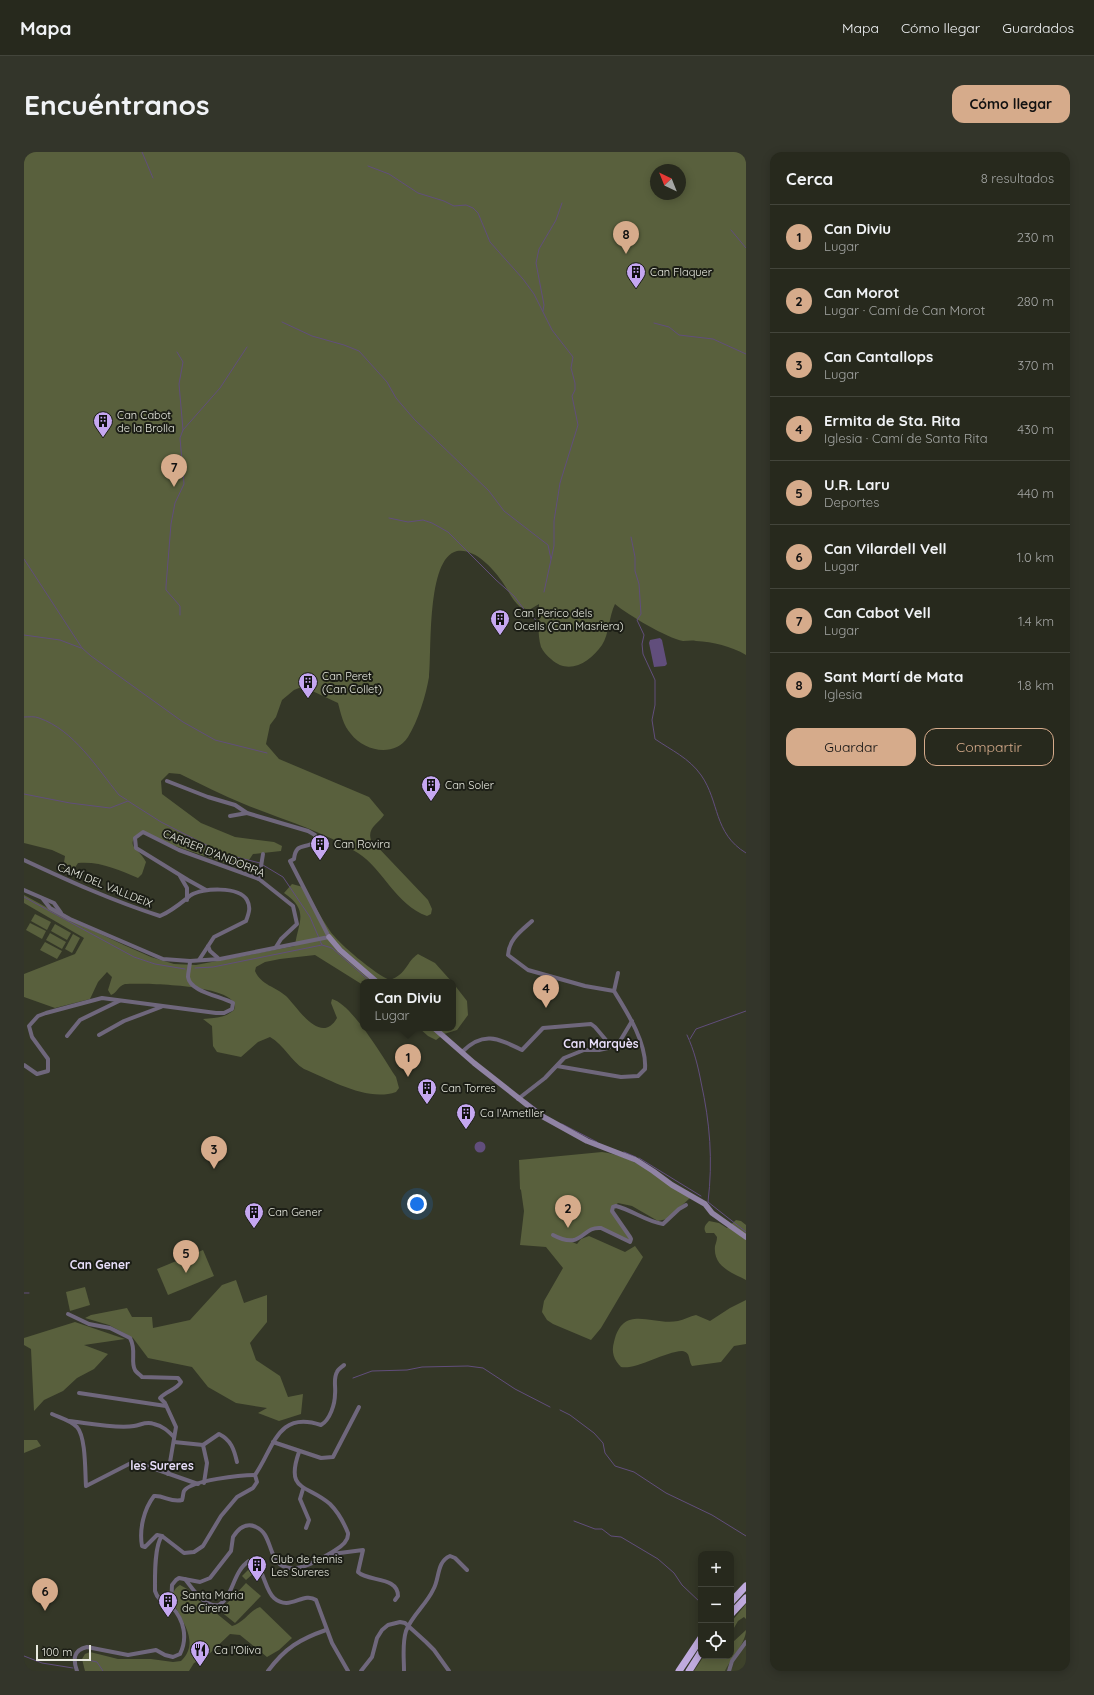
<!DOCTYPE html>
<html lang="es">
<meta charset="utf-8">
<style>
:root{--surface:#27291d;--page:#33352a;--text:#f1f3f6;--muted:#a4a6a4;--line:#43453b;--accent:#d6ab8b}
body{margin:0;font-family:Quicksand,sans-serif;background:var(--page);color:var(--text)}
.controls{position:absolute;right:12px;bottom:12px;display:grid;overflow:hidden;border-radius:8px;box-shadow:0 2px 10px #0003}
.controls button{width:36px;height:36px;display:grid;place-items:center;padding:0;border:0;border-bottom:1px solid var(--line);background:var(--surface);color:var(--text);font:20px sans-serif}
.compass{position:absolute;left:626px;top:12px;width:36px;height:36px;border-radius:50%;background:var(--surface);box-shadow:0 2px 10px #0003;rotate:317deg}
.scale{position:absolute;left:12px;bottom:10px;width:55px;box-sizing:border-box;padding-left:4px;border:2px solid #e7e9df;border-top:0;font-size:11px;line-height:14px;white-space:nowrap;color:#e7e9df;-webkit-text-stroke:3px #1c1e16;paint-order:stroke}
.you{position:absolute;left:393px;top:1052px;width:14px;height:14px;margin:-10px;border:3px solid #fff;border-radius:50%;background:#1a73e8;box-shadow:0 0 0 6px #1a73e833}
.badge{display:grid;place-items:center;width:26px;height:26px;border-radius:50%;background:var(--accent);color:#111;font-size:13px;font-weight:700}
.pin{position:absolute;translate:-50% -33px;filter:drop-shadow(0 1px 2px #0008)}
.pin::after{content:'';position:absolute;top:21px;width:14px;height:12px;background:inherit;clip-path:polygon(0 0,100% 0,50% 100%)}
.popup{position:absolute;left:336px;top:827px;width:96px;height:52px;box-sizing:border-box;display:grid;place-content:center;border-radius:8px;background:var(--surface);filter:drop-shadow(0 1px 3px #0005);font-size:13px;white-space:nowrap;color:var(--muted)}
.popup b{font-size:15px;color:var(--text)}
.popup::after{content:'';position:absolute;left:50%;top:100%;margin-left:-8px;border:8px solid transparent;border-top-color:var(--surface)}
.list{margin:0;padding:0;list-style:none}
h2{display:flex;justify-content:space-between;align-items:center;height:52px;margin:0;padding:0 16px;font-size:17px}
h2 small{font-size:13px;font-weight:400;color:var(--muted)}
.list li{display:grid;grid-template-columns:26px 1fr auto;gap:12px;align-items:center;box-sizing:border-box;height:64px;padding:0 16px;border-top:1px solid var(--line)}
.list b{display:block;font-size:15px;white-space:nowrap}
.list p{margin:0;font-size:13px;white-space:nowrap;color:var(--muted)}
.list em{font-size:13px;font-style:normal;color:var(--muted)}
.actions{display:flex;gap:8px;padding:12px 16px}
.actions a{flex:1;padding:9px 0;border:1px solid var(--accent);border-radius:12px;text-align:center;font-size:14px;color:var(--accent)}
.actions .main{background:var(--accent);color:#111}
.icon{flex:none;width:22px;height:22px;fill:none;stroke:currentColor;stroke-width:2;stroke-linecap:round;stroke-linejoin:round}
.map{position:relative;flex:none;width:722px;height:1519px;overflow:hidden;border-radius:12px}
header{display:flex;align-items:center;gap:24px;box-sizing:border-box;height:56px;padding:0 20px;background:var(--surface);border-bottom:1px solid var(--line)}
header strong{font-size:19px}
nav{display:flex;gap:22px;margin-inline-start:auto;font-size:14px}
.intro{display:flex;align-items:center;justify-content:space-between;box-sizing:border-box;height:96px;padding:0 24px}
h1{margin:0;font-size:28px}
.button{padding:10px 18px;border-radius:12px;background:var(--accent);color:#111;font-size:14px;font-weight:700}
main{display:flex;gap:24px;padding:0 24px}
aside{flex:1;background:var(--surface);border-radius:12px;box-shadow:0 2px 10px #0003}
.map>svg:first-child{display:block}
.built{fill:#3e422b}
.green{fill:#59603d;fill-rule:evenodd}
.water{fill:#614e7c}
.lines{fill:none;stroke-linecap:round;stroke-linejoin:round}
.stream{stroke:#614e7c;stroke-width:1}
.street{stroke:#6f677c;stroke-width:4}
.secondary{stroke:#9083a4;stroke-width:5.5}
.highway{stroke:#bfaadd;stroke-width:7}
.labels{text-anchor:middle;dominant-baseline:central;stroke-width:4;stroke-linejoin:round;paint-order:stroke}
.poi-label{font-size:11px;fill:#e7e9df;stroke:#1c1e16;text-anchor:start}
.street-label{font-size:11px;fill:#e7e9df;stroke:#1c1e16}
.neighbourhood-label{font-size:12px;font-weight:bold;fill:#e9dffb;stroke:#1c1e16}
</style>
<header>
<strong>Mapa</strong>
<nav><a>Mapa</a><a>Cómo llegar</a><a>Guardados</a></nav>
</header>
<div class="intro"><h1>Encuéntranos</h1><a class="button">Cómo llegar</a></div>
<main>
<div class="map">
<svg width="722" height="1519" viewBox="0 0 722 1519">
<rect width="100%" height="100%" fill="#343727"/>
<polygon class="built" points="722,1486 722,1519 701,1519 705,1509"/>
<g class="green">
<path d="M0,0H722V503C707,494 689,490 672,489C668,488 663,489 659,489C643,486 604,463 591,452C585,464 585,483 578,493C566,510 545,524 527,507C523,504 519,499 517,495C513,482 515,465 515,452L505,458C502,457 499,456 496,455C488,448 483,436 477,428C468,415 450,396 433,399C402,406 408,501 405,525C402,543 394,569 384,585C370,606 340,599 327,582C319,573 317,562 314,551L284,537L275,536L270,538L258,548L252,565L246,573L242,592L255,607L345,645L360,663C354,672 343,676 347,688L404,748L408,757L407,762L403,764C372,753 359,717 334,701C297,678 259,668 220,652C198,643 177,632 156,622L145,621L137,629L138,642L142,645L177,671L211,685L250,690L258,694L257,699L229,702L219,717L145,692L118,679C98,695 115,695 122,710L118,722L114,726C95,718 76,709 54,711L48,720L42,721L39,717L41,704L28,698L0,691ZM632,18H656V42H632Z"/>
<path d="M268,732L279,735L282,738C290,752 297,766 306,779C314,791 352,823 366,828C383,822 382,810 394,802L411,811L428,830H339V833L291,803L256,807L241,810L232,815L231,819C237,833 252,835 262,844C274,856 297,894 313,866L307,851L308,847C328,852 360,907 372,925L375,936L372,940C343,950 307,928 280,917C267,909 260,893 246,885L234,890L217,905L193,900L189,894L188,874L179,867C191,866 201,866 210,858C220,832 117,831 101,832C94,834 93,841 87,843L84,838L88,825L83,820L74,830L66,847L31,856L0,845V822L51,802L60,786L0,751V743L42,766L102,794L127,805L150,812L172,813L271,794C274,770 286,759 260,741Z"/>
<polygon points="11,762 27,770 23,778 7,769"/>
<polygon points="6,771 22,779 18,787 2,778"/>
<polygon points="31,772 47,781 43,788 27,779"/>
<polygon points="26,781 42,790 38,797 22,788"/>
<polygon points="49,782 56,786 48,801 41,797"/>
<polygon points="21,790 38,799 33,807 16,798"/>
<polygon points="429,831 443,849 444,863 433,878 420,882 412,888 404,884 395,876 429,876"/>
<path d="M578,1000C611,1004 639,1028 666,1046L643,1067L634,1069L608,1054L594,1051L587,1057L607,1087L606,1090L572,1075L548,1090L553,1092L557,1087L565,1084L601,1100L611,1094L619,1105L577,1176L567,1188L529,1172L523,1168L518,1160L520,1149L539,1116L522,1095L496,1093L500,1059L497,1038L496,1037L495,1008Z"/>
<path d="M712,1068L717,1069L722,1073V1128C707,1120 689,1115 691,1094C692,1091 693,1088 693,1085L690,1081H682C679,1076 681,1073 685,1069L695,1071L703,1076Z"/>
<polygon points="179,1098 190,1124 144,1143 133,1117"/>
<polygon points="212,1128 220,1151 243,1143 243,1170 226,1191 232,1208 256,1224 264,1245 279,1242 277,1262 255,1269 234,1261 243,1256 212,1251 184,1235 168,1215 124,1206 109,1186 85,1173 61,1166 67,1163 103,1156 108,1165 128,1165 129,1176 166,1168 198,1133"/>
<polygon points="61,1135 66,1153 46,1159 42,1140"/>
<path d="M722,1148V1192L710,1194L697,1210L668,1214C664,1208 667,1200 658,1199C640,1200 612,1218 597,1215C590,1208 587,1200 590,1190C599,1151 628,1174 654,1169C660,1168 666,1164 672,1163L686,1169L706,1156Z"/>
<polygon points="51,1170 101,1187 60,1193 84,1202 70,1217 53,1226 39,1239 20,1248 10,1259 7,1197 0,1193 0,1186"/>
<polygon points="0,1288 13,1288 17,1294 0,1301"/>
<polygon points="226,1416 230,1421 222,1428 218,1424"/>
<polygon points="222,1431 237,1444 211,1471 196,1459"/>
<path d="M156,1433L165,1438L182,1455L192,1461L208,1474C220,1471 226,1458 236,1455L268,1486L255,1498L243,1505L216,1483L206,1482L182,1505L170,1511L165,1519H61L58,1507L61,1502L66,1500L94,1507H127L149,1510L157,1509C186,1481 130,1449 156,1433Z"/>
<polygon points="722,1452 722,1467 720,1465 714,1469 707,1481 707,1470"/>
<path d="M722,1478C722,1491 707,1506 701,1519H670L680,1504H707V1488L709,1490Z"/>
</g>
<g class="water">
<polygon points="636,486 638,488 643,512 641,514 630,515 625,491 626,488"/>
<circle cx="456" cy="995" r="5.5"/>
</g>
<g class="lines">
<g class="stream">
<polyline points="118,0 129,26"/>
<polyline points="344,14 365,22 394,41 420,49 430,54 442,53 449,56 454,61 466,90 499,127 510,142 528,178 549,205 547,216 551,231 551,238 548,244 554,273 536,331 530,369 530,394 520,440"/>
<polyline points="707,78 722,96"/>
<polyline points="519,159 520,153 512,111 515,97 532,68 538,51"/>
<polyline points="258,170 288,184 320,193 335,199 363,230 372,246 390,267 465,339 480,359 524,393 527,407"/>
<polyline points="630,171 645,175 655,183 689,187 722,202"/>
<polyline points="153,200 159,210 155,232 159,278"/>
<polyline points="365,366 384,370 399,368 408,371 424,380 472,428 490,444 502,460 511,467 515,475"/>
<path d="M607,385L611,405V419L615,432L617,462L613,468L620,483L618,492L619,502L631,528V553L628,568L631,587C647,598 665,606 677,623C696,650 689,681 722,701"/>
<polyline points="0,407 58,496 67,504 159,570 191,588 243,601"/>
<polyline points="156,463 156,454 142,438 142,434 147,372 151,351 160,332 156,286 159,278 196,236 223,195"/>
<polyline points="0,483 36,488 57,496"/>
<path d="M0,565C5,565 11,564 15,566C50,578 73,616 95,643L103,648"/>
<polyline points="0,642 46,651 86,656 104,649 137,670 200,702 236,711"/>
<polyline points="239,713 259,725 286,765 295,786"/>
<polyline points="0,745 110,805 131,812 161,817"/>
<polyline points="296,789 298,793 308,796 347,830"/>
<polyline points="171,816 189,815 298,793"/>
<path d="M663,883C670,898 674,914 677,930C686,971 689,1008 684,1050L722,1080"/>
<polyline points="666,887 672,877 722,859"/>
<polyline points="501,948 521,963"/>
<polyline points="538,972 573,990"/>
<polyline points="600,1000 612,1005"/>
<polyline points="615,1006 677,1044"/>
<polyline points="0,1141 5,1141"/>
<polyline points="329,1226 348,1219 383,1218 398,1215 444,1214 459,1216 491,1237 526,1255"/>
<polyline points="536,1258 546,1263 570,1281 579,1291 581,1301 591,1314 610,1320 642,1341 688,1363 722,1384"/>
<polyline points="550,1369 571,1377 578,1377 587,1384 597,1385 634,1407 650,1421 658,1433 677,1451"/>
<polyline points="0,1504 18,1511 49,1516"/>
<polyline points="64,1508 73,1510 79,1519"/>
</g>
<g class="street">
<polyline points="206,664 223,661"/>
<path d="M0,708C45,729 89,749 136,764C148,759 157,751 167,743C178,736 215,734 223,748C227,755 225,761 222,769L190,785L175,808"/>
<polyline points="156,724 163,736 163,748"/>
<polyline points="235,727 239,702"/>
<polyline points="0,738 30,751 37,761"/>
<polyline points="182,738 164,728 112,696 111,686 119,680 155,698 235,727 269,754 273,772 257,787 252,795"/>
<path d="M19,747L26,756L46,767L139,807L166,809L196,807L305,785L266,709L270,707C272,689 282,698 292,689L291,683L284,679L223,661L211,653L184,645L143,629"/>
<path d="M508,769C497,779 485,787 484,803L504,818L561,834L590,839"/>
<polyline points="184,794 186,799 194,806"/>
<polyline points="75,883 100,869 137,855"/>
<polyline points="43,884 56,868 95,849"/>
<path d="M438,900C459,879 473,886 498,898L519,876L567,872L571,875L587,894"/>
<path d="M0,913L13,922L24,919V907L8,885L5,874L14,864L22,861L78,846L192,861H200L208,857L209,851C197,844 166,840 164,825C164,820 166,814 166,809"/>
<path d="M533,914L597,925L614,924L621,917C623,891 603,860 590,839L594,821"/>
<polyline points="494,947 521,926 540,906 560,898 575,898 584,896 596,889 608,869"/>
<path d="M529,1083C559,1099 557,1074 577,1076L606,1090L607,1087L606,1085L588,1059L589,1055L592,1054C608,1058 623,1070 639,1072L655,1057L662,1053"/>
<path d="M44,1162L65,1172L86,1176L106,1186C113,1199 106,1209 111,1218C112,1220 116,1223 118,1225L154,1226L157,1230C152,1238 142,1239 136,1246L141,1251L152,1275L144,1322"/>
<polyline points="55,1241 142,1254"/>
<path d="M28,1262C37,1266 46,1268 53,1275C62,1285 61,1320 62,1334L107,1311H114L174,1332"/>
<path d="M45,1269C63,1271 92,1277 110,1274C117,1273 122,1269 130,1272C139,1274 144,1279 150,1285"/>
<path d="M150,1290L179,1293L195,1282C207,1288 210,1297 213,1310"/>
<polyline points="249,1290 297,1306 309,1305 335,1255"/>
<polyline points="179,1293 183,1311 180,1331"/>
<polyline points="279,1337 276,1347 285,1368 282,1376"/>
<path d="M138,1384L133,1383L121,1395L118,1394C115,1377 120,1357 130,1344C140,1343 147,1351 158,1348C159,1346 159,1341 160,1339C167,1328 218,1323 231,1323"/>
<path d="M308,1402L339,1398L334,1420C344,1430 374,1424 374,1444L371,1448"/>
<path d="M161,1427C169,1437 180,1456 195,1453C209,1445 209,1419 225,1409C239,1409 240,1438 250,1446C266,1460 279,1439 292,1448L308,1491L324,1519"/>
<path d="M147,1454L148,1433L152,1428L155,1426L176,1430L186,1426L207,1399L209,1385C214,1377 222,1370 232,1375C242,1379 244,1390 248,1400C259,1431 292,1410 310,1399C317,1395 325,1389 324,1381C320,1371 313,1359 306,1352C283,1332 261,1340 275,1300"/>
<path d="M53,1519C49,1508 49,1498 63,1495L104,1503L132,1498L141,1503L149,1505L156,1502C164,1486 160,1468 148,1455C141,1448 135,1451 131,1439C131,1426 130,1394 138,1384L160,1401L170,1400L179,1394L197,1364L213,1345L229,1336L233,1330L231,1323C250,1296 253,1258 297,1273C306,1268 311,1252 311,1242C312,1235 309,1227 313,1220C314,1217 318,1215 320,1213"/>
<path d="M244,1519C261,1496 276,1487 302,1478"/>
<polyline points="337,1519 348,1505 353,1486 358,1478 364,1473 376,1470 381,1471 402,1490 410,1498 425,1519"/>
<path d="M380,1519C380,1505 378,1492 382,1479C388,1463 402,1453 409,1438C416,1427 412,1410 426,1404L431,1406L443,1418"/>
<polyline points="705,1519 708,1509 722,1490"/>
</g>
<g class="secondary">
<polyline points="305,785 316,798 353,830"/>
<polyline points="410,876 450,911 516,963 563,989 612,1008 629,1019 648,1033 681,1052 688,1061 722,1085"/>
</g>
<g class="highway">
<polyline points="707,1450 722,1434"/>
<polyline points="707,1462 722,1446"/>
<polyline points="655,1519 677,1486"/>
<polyline points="665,1519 677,1500"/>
</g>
</g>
<defs>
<g id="building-pin" transform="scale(1)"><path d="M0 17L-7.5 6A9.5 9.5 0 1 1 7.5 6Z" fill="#c5a7f1" stroke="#1c1e16"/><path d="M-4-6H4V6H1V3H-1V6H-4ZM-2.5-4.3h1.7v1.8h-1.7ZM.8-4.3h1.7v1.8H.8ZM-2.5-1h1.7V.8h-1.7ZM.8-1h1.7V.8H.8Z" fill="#111"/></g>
<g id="restaurant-pin" transform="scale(1)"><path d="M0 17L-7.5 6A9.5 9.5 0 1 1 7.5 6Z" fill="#c5a7f1" stroke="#1c1e16"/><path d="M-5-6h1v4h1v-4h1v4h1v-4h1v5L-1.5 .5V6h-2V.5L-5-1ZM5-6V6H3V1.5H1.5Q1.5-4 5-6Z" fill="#111"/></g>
</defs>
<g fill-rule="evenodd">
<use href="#building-pin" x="612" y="120"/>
<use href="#building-pin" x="79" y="269"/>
<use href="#building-pin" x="476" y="467"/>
<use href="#building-pin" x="284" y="530"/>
<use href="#building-pin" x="407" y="633"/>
<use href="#building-pin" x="296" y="692"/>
<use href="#building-pin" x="403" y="936"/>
<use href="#building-pin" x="442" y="961"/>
<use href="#building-pin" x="230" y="1060"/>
<use href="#building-pin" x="233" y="1413"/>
<use href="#building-pin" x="144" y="1449"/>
<use href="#restaurant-pin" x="176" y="1498"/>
</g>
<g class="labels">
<g class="poi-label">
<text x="626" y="120">Can Flaquer</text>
<text x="93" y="263">Can Cabot<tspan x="93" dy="13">de la Brolla</tspan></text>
<text x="490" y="461">Can Perico dels<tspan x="490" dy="13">Ocells (Can Masriera)</tspan></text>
<text x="298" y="524">Can Peret<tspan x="298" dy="13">(Can Collet)</tspan></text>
<text x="421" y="633">Can Soler</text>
<text x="310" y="692">Can Rovira</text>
<text x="417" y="936">Can Torres</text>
<text x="456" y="961">Ca l'Ametller</text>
<text x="244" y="1060">Can Gener</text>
<text x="247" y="1407">Club de tennis<tspan x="247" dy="13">Les Sureres</tspan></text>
<text x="158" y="1443">Santa Maria<tspan x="158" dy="13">de Cirera</tspan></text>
<text x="190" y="1498">Ca l'Oliva</text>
</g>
<g class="street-label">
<text transform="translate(190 701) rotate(22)">CARRER D'ANDORRA</text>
<text transform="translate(81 733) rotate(22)">CAMÍ DEL VALLDEIX</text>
</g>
<g class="neighbourhood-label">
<text x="577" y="891">Can Marquès</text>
<text x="76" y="1112">Can Gener</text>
<text x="138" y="1313">les Sureres</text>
</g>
</g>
</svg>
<div class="controls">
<button>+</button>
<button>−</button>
<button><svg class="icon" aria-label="locate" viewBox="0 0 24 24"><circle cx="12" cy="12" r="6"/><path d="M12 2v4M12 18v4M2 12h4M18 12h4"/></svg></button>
</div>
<svg class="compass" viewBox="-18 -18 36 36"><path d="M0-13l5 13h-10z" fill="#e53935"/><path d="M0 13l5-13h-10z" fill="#a4a6a4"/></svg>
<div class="scale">100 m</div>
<div class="you"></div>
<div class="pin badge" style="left:384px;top:925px">1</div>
<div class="popup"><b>Can Diviu</b>Lugar</div>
<div class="pin badge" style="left:544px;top:1076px">2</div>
<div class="pin badge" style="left:190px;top:1017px">3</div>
<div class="pin badge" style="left:522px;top:856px">4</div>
<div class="pin badge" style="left:162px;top:1121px">5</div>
<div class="pin badge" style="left:21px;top:1459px">6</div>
<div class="pin badge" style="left:150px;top:335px">7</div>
<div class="pin badge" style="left:602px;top:102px">8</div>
</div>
<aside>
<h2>Cerca<small>8 resultados</small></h2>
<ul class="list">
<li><span class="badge">1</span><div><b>Can Diviu</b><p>Lugar</p></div><em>230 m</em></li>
<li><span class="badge">2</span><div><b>Can Morot</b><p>Lugar · Camí de Can Morot</p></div><em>280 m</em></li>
<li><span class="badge">3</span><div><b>Can Cantallops</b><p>Lugar</p></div><em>370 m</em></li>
<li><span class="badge">4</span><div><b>Ermita de Sta. Rita</b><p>Iglesia · Camí de Santa Rita</p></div><em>430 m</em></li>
<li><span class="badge">5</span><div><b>U.R. Laru</b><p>Deportes</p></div><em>440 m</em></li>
<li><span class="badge">6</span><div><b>Can Vilardell Vell</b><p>Lugar</p></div><em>1.0 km</em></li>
<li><span class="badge">7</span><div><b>Can Cabot Vell</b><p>Lugar</p></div><em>1.4 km</em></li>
<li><span class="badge">8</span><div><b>Sant Martí de Mata</b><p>Iglesia</p></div><em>1.8 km</em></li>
</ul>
<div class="actions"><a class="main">Guardar</a><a>Compartir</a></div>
</aside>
</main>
